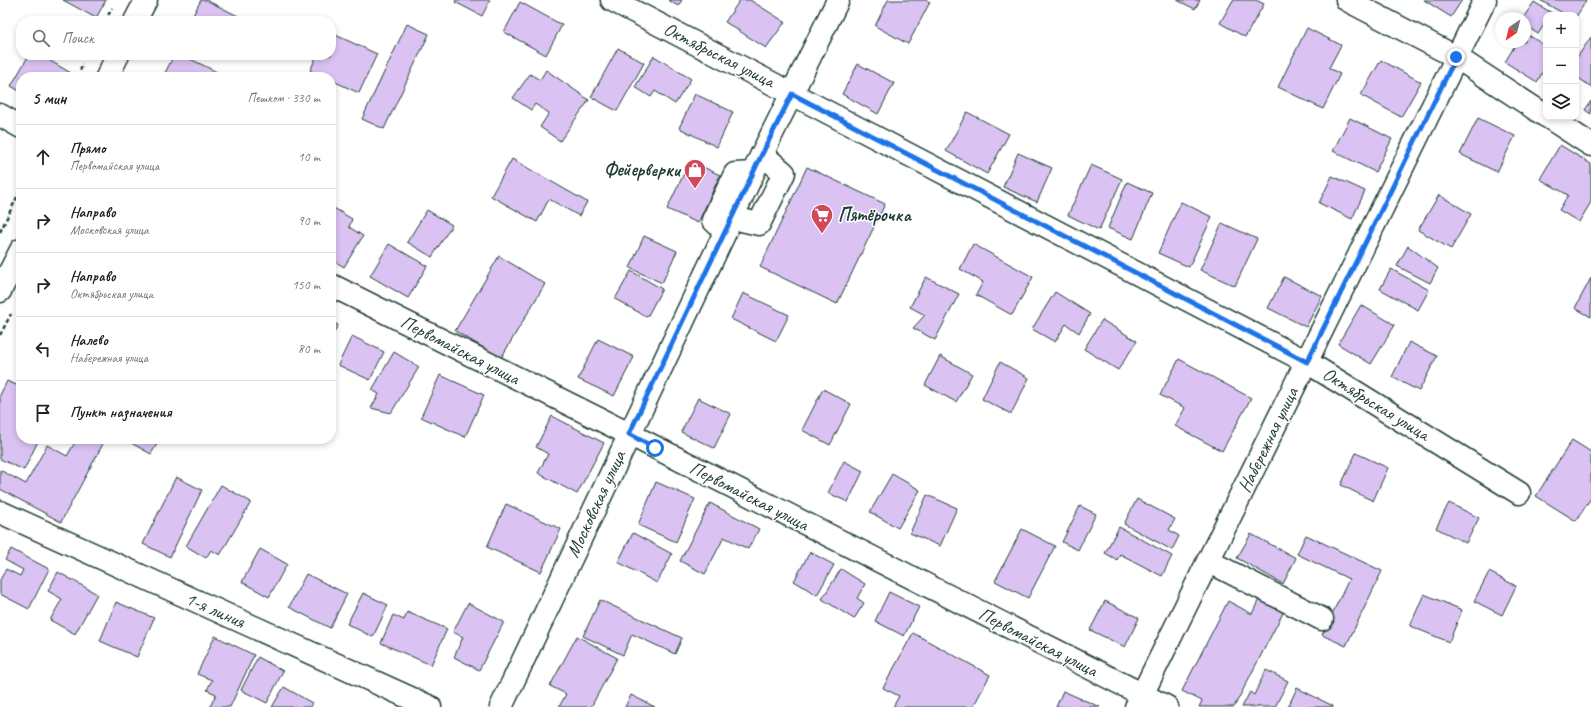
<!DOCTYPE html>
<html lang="ru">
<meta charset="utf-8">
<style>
:root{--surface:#fff;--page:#f2f2f2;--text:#202124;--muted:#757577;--line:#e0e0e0}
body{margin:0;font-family:Caveat,sans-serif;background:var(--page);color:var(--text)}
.controls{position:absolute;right:12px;top:12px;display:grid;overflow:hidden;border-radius:8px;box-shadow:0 2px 6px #0003}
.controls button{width:36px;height:36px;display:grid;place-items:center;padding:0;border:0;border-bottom:1px solid var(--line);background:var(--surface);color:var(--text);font:20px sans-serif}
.compass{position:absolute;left:1495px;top:12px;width:36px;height:36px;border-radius:50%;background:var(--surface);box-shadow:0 2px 6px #0003;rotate:215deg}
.stop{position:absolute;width:12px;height:12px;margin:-9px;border:3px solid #1a73e8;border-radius:50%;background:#fff}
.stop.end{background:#1a73e8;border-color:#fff;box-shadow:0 1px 4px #0008}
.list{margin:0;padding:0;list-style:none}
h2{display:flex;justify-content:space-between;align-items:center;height:52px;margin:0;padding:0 16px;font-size:17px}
h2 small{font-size:13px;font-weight:400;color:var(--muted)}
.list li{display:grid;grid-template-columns:26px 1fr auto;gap:12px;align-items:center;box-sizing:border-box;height:64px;padding:0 16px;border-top:1px solid var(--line)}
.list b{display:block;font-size:15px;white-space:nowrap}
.list p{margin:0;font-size:13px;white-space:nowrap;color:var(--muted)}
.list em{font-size:13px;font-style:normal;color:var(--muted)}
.icon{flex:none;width:22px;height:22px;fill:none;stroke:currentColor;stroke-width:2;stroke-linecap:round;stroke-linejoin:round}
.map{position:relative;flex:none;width:1591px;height:707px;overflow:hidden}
.search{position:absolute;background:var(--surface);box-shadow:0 2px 6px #0003;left:16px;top:16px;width:320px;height:44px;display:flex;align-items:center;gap:10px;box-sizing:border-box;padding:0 14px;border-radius:16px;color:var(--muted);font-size:15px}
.panel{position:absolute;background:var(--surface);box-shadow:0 2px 6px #0003;left:16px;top:72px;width:320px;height:372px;border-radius:16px}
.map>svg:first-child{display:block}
.building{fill:#dac3f3;stroke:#1f3d34}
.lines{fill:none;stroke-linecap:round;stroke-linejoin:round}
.minor-casing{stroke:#1f3d34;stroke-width:25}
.path{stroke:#1f3d34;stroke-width:2.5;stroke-dasharray:4 3;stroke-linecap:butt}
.minor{stroke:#fff;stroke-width:22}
.route{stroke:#1a73e8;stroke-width:5}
.labels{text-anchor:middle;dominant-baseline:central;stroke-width:3;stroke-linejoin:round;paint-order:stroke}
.street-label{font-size:19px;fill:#1f3d34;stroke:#fff}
.poi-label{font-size:19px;font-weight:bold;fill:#1f3d34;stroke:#fff;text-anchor:end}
</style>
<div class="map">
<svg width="1591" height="707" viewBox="0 0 1591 707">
<rect width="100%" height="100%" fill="#fff"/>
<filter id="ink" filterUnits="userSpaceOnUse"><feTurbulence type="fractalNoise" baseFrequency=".025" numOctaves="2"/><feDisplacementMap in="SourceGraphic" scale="8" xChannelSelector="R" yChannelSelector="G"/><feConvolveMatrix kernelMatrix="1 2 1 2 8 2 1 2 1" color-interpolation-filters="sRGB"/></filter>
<g filter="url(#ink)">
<g class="building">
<polygon points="63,0 106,0 96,18"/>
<polygon points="201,0 206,0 244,19 243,21 190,21"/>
<polygon points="456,0 490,0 482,16 455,2"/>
<polygon points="668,0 682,0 678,6"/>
<polygon points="740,0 750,0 785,22 766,48 725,22"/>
<polygon points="888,0 926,0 930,2 908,44 875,26"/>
<polygon points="1177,0 1200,0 1195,9"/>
<polygon points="1233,0 1256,0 1264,4 1245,37 1220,23"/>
<polygon points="1424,0 1462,0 1451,17"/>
<polygon points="1540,0 1585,0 1586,1 1576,17 1576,15 1566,15"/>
<polygon points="520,2 562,25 546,55 504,32"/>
<polygon points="1534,2 1555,15 1546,15 1546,22 1538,34 1525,25 1525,18 1523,18"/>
<polygon points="407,24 429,34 384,129 362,119"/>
<polygon points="1307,28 1341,45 1329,68 1340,74 1323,109 1278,87"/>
<polygon points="331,33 377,54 359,93 331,80 331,77 324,77 310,71 317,55 331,55"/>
<polygon points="1525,33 1546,46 1546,66 1537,82 1505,62 1517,42 1525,42"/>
<polygon points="1591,37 1591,87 1576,76 1576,59"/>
<polygon points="618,48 644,63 617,111 591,97"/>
<polygon points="29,55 40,55 71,73 69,77 21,77 21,92 11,86"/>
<polygon points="174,55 182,55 219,73 217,77 163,77"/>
<polygon points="654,56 691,79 675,104 655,91 651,97 635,87"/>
<polygon points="1381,60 1421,82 1401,117 1361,95"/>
<polygon points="858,64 894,83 878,114 842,94"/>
<polygon points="546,70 589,100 560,141 540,127 549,113 535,104 531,110 513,98 530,74 540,80"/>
<polygon points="695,94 733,112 717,147 679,128"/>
<polygon points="1591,101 1591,114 1585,110"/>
<polygon points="967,112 1009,134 987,174 946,151"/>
<polygon points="1350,118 1392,139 1375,172 1333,151"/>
<polygon points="1478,118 1515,136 1497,172 1460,154"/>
<polygon points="1560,145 1591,164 1591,202 1579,222 1559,210 1568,195 1540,179"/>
<polygon points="1018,153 1052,168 1037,202 1003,187"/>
<polygon points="512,159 587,202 579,216 549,199 537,222 491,196"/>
<polygon points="690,161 720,175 698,223 667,209"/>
<polygon points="1091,165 1122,179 1099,230 1068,215"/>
<polygon points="807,167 885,204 837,304 760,267"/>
<polygon points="1332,176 1365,191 1352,219 1319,203"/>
<polygon points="1127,182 1152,193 1133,239 1108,228"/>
<polygon points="1439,195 1471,214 1451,249 1418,230"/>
<polygon points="1181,202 1212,217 1189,267 1158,253"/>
<polygon points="332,207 352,219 349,227 363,236 344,267 331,259"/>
<polygon points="427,210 452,225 432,257 407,242"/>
<polygon points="1222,223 1257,239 1235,286 1200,270"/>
<polygon points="644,236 677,251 662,283 630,268"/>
<polygon points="389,244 427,266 408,298 370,276"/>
<polygon points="973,244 1033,277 1012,315 976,295 983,282 960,269"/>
<polygon points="1408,246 1438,268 1430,283 1397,266"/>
<polygon points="499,256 545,284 501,358 455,331"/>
<polygon points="1391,269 1429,290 1418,310 1380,289"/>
<polygon points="631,271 662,289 647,317 615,299"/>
<polygon points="926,277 959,294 935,340 913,328 925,315 910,307"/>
<polygon points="1284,277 1322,296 1306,327 1268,308"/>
<polygon points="1591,278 1591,317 1575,308"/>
<polygon points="1055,292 1090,314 1079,333 1066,324 1055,342 1032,329"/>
<polygon points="743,293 789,315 776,341 731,319"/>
<polygon points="1361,305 1395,325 1371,364 1338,344"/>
<polygon points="1102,320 1137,341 1118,370 1084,349"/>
<polygon points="331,322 338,325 331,339"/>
<polygon points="352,336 384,352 370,380 338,365"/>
<polygon points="598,339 634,357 614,396 578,379"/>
<polygon points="1409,342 1437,356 1419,391 1392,377"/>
<polygon points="394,352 419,367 391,413 371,408 379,394 372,390"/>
<polygon points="940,356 972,374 956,402 925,385"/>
<polygon points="1179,359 1251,398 1222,451 1175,426 1185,408 1160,395"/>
<polygon points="1000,362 1029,378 1011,414 982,399"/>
<polygon points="440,375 484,395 465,437 421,417"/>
<polygon points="7,381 21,387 21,439 39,439 24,470 0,459 0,395"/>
<polygon points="823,389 851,404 830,445 802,430"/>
<polygon points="698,398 731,414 714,448 681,432"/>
<polygon points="552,416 604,443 577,494 538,473 548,454 536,447"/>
<polygon points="77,439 105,440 61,522 0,489 0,470 26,484 47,445 67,456"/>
<polygon points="124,439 160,439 151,454"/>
<polygon points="1572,440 1591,452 1591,498 1576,521 1536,496"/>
<polygon points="1356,453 1388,468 1373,501 1341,485"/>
<polygon points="844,461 863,471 848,502 828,493"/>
<polygon points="892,474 920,490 898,528 870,512"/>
<polygon points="176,477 202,490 170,557 143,544"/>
<polygon points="656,482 695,499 676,542 638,525"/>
<polygon points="221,485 251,502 220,555 211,550 206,558 186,546"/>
<polygon points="927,495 957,508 940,546 910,533"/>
<polygon points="1137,499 1175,519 1169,530 1179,536 1172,550 1124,524"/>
<polygon points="710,503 759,529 748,549 724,537 705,574 680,561"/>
<polygon points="1449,503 1479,518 1466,543 1436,528"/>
<polygon points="506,504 561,529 541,572 487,547"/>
<polygon points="1080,506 1096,514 1078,550 1062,542"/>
<polygon points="1119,527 1172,556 1162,576 1120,554 1117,560 1105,553"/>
<polygon points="1022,529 1055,546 1028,598 995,581"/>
<polygon points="633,533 672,554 657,583 618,562"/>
<polygon points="1251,534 1296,558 1283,584 1237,558"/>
<polygon points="1306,535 1382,571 1346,646 1322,635 1349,579 1297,554"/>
<polygon points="11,549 49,569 29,609 0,594 0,580 6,569 20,576 23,570 5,560"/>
<polygon points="260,549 287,564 269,597 242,582"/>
<polygon points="810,552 834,565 817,595 794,581"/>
<polygon points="841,569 865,584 857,598 864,603 854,619 822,599"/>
<polygon points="58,572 97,594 75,634 50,620 62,599 48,591"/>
<polygon points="1489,572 1516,586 1502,615 1474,601"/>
<polygon points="306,574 347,594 330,628 289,607"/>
<polygon points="889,592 919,607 904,636 875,621"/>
<polygon points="363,593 388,605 373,637 347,624"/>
<polygon points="1424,594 1462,610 1449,642 1410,626"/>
<polygon points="1259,599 1284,611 1234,707 1199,707 1202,701 1182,691 1228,601 1252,614"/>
<polygon points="600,600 682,638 675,654 632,634 623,655 583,636"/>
<polygon points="1105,601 1139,618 1125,647 1090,630"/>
<polygon points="116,602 154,618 137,657 100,641"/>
<polygon points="468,603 504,622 479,670 454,657 463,637 453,632"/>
<polygon points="407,612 447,629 431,665 381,643 393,615 404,620"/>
<polygon points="913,633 990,675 973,707 893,707 899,696 883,688"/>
<polygon points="215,636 254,655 230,707 210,707 216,694 207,690 212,680 197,674"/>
<polygon points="577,636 617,658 591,707 559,707 566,694 550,686"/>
<polygon points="258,657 283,671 267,703 241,690"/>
<polygon points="1266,670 1288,681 1275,707 1242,707 1250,692 1254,695"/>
<polygon points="284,687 312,703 310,707 272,707"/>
<polygon points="1297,688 1333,706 1333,707 1288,707"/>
<polygon points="1063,691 1100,707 1056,707"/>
<polygon points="631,695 655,707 625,707"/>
</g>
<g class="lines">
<g class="minor-casing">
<g id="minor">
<polyline points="612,0 1307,362 1519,493"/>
<polyline points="1347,0 1456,57 1546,116"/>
<polyline points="135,21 146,0"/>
<polyline points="107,77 118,55"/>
<polyline points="0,115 21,127"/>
<polyline points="1548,117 1591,145"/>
<polyline points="733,218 759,224 784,173 762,154"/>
<polyline points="725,232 713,220 735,174 753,173"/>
<polyline points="331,285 629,434 1167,707"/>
<polyline points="0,291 21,250"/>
<polyline points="0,512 430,707"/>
<polyline points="1208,561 1322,619"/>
<polyline points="501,707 762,154 838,0"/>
<polyline points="1136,707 1485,0"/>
</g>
</g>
<g class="path">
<polyline points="105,21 112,8"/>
<polyline points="77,77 83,64"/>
<polyline points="0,232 21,189"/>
<polyline points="0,335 11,314"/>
</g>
<use href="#minor" class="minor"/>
</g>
</g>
<g class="lines" filter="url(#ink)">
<polyline class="route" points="655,448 629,434 762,154 792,94 1307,362 1456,57"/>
</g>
<defs>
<g id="shop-pin" transform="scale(1.15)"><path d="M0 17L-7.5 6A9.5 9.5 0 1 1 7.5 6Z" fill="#d1495b" stroke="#fff"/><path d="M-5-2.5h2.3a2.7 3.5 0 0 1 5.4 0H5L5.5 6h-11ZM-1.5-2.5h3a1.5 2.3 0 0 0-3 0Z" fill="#fff"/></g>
<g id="supermarket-pin" transform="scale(1.15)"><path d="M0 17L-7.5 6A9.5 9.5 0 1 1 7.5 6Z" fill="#d1495b" stroke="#fff"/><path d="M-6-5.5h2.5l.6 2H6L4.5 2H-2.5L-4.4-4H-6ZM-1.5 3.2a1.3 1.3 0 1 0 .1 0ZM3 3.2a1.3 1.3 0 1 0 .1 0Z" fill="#fff"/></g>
</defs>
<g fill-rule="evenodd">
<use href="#shop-pin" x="695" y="170"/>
<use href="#supermarket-pin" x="822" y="215"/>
</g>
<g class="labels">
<g class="street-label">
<text transform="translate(719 55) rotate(27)">Октябрьская улица</text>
<text transform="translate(460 350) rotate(27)">Первомайская улица</text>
<text transform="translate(1376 404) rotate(32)">Октябрьская улица</text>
<text transform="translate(1268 440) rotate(-64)">Набережная улица</text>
<text transform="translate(749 496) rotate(27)">Первомайская улица</text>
<text transform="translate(596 504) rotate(-65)">Московская улица</text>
<text transform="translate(215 610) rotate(24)">1-я линия</text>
<text transform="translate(1038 642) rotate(27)">Первомайская улица</text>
</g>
<g class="poi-label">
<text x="680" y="170">Фейерверки</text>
<text x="838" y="215" text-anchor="start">Пятёрочка</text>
</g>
</g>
</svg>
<div class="controls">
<button>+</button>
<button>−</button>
<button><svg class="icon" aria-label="layers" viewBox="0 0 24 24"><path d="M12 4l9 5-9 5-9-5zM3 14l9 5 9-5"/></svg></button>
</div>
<svg class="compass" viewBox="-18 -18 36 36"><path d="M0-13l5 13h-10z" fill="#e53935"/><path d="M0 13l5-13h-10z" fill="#757577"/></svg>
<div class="stop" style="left:655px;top:448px"></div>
<div class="stop end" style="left:1456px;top:57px"></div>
<div class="search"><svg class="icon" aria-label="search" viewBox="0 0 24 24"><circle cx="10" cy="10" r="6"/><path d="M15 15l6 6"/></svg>Поиск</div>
<section class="panel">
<h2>5 мин<small>Пешком · 330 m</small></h2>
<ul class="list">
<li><svg class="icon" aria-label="ahead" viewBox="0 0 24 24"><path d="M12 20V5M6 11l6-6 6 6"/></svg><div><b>Прямо</b><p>Первомайская улица</p></div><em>10 m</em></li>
<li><svg class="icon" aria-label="right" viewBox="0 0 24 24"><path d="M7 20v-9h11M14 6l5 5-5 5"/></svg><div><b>Направо</b><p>Московская улица</p></div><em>90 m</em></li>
<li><svg class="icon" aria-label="right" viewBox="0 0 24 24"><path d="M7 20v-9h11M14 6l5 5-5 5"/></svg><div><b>Направо</b><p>Октябрьская улица</p></div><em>150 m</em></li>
<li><svg class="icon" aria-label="left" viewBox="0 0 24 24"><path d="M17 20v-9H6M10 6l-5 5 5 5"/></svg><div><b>Налево</b><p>Набережная улица</p></div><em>80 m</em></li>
<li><svg class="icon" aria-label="arrive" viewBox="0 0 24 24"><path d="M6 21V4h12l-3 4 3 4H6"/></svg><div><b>Пункт назначения</b></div></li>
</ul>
</section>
</div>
